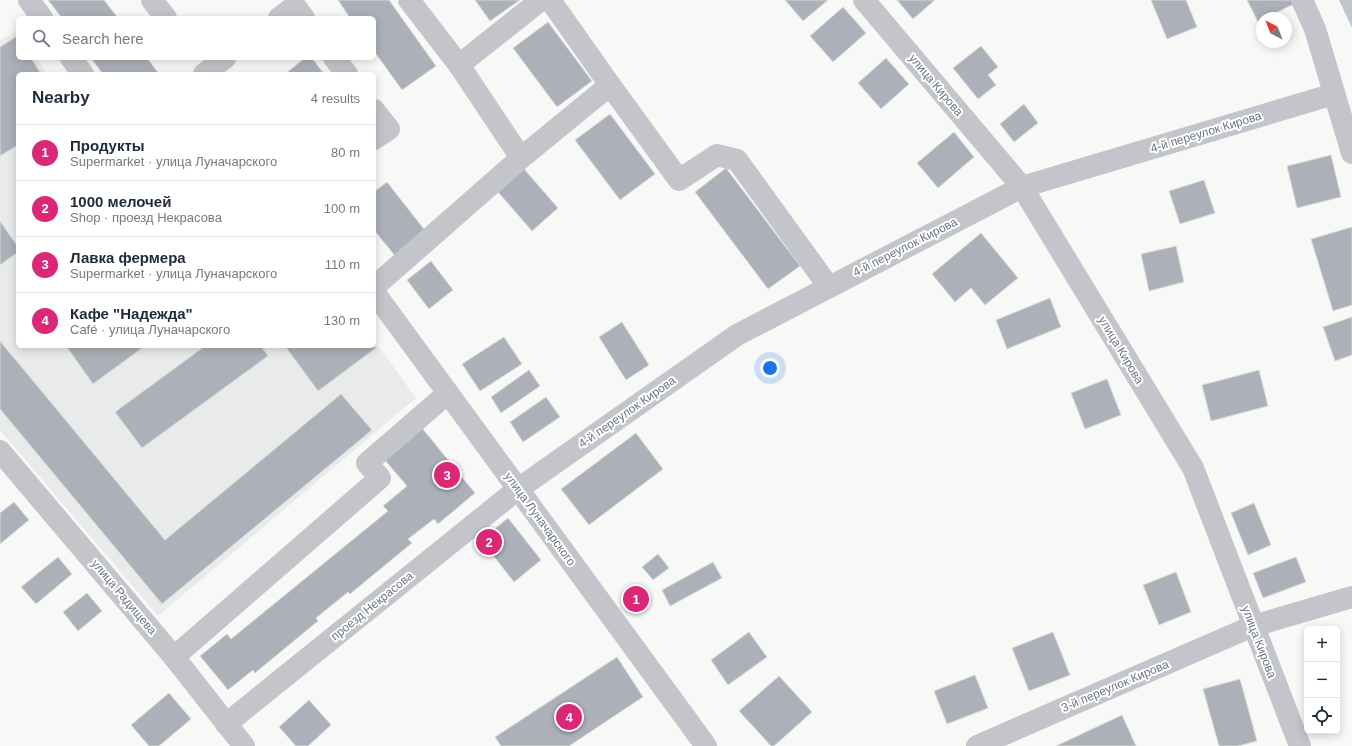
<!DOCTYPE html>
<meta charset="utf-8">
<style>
:root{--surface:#fff;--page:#f2f2f3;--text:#1f2937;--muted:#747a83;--line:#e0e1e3;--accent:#db2777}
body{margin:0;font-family:Helvetica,sans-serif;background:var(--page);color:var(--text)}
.controls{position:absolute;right:12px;bottom:12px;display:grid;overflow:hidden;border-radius:6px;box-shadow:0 2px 10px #0003}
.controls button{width:36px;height:36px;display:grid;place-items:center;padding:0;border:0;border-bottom:1px solid var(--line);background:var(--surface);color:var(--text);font:20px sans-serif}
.compass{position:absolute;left:1256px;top:12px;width:36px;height:36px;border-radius:50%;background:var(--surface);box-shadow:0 2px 10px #0003;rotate:318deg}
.you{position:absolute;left:770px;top:368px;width:14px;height:14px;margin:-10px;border:3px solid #fff;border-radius:50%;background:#1a73e8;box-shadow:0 0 0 6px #1a73e833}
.badge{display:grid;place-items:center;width:26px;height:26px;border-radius:50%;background:var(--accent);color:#fff;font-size:13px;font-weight:700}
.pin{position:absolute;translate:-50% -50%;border:2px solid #fff;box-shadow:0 1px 4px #0006}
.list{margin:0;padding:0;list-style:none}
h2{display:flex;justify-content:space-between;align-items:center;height:52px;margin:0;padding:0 16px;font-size:17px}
h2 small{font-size:13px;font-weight:400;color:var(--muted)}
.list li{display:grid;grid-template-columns:26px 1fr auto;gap:12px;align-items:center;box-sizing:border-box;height:56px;padding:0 16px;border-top:1px solid var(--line)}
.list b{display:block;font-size:15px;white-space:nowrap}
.list p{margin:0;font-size:13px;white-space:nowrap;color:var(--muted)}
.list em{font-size:13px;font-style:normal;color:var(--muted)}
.icon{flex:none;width:22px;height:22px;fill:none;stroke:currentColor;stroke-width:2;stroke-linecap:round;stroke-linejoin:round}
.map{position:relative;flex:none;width:1352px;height:746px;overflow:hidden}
.search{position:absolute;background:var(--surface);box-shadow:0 2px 10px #0003;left:16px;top:16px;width:360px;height:44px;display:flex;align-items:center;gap:10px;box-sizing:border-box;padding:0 14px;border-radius:6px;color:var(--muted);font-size:15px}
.panel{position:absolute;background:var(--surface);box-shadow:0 2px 10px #0003;left:16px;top:72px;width:360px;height:276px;border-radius:6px}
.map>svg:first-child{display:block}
.built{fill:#e9eaea}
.water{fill:#bfc6cc}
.building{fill:#acb1b9;stroke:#dadbd9}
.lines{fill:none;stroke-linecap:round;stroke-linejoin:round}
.minor{stroke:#c3c5ca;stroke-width:22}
.labels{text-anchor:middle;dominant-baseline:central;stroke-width:4;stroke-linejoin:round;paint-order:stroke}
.street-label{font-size:12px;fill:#6a7486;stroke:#fff}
</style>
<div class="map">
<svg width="1352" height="746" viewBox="0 0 1352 746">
<rect width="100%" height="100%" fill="#f8f9f7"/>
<polygon class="built" points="17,30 18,58 36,58 47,74 18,74 18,346 374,346 374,340 416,398 158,616 0,430 0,41"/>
<polygon class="water" points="1339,0 1352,0 1352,28"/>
<g class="building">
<polygon points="48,0 104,0 118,18 62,18"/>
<polygon points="338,0 389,0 436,66 402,90 374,51 374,18 350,18"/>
<polygon points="475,0 520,0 490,21"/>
<polygon points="785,0 828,0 803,21"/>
<polygon points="897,0 935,0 913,19"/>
<polygon points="1151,0 1186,0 1197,27 1167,39"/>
<polygon points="1247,0 1292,0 1294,4 1265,18 1262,18 1258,22"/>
<polygon points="843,7 866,33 833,62 810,36"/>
<polygon points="548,22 592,81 557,107 513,48"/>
<polygon points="17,36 18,58 31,58 41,74 18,74 18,145 0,156 0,47"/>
<polygon points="981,46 998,67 988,75 996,85 978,99 953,68"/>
<polygon points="91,58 147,58 159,74 103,74"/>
<polygon points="305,58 312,58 324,74 285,74"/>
<polygon points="886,58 909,84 881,109 858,83"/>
<polygon points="1024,104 1038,123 1014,142 1000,124"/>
<polygon points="610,114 655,174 620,200 575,140"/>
<polygon points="954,132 974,157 938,188 917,163"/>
<polygon points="1331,155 1341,197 1297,208 1287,166"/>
<polygon points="726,168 800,266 768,289 695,192"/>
<polygon points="524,169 558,208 532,231 498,192"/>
<polygon points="1204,180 1215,213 1180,224 1169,191"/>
<polygon points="387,182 427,233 396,257 374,230 374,192"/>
<polygon points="0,221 18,247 18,252 0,265"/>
<polygon points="1352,227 1352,305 1333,311 1311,239"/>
<polygon points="981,233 1018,278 985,305 971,288 955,302 932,274"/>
<polygon points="1176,246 1184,282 1149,291 1141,254"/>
<polygon points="431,261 453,290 429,309 407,280"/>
<polygon points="1050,298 1061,327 1007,349 996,320"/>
<polygon points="1352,317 1352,355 1335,361 1323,327"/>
<polygon points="622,322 649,365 626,380 599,337"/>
<polygon points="504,337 522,364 480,391 462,364"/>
<polygon points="0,341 165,540 341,394 372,430 162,604 0,409"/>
<polygon points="66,346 145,346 93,384"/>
<polygon points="205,346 261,346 268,356 142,448 115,412"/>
<polygon points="285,346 374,346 376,348 318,391"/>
<polygon points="529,370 540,386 501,413 491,397"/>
<polygon points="1259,370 1268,406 1211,421 1202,385"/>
<polygon points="1107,379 1121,415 1085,429 1071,393"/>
<polygon points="546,397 560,417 523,442 510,422"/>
<polygon points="422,428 475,493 438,524 434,519 408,539 412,543 350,594 348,592 316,618 318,621 255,673 253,670 228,690 200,656 227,634 231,639 388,511 383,506 407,486 384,459"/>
<polygon points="636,433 663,469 589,525 561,489"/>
<polygon points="14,502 29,520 0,544 0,513"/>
<polygon points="1254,503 1271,545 1248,555 1231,513"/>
<polygon points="508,518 541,560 514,582 481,540"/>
<polygon points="658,554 669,568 653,580 642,567"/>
<polygon points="58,557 72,574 36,604 21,587"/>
<polygon points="1296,557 1306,582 1263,598 1253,573"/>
<polygon points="713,562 722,578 670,606 662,590"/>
<polygon points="1176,572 1191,612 1159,625 1143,585"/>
<polygon points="87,593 102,611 78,631 63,612"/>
<polygon points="749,632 767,657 728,685 711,660"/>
<polygon points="1053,632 1070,675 1029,691 1012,648"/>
<polygon points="617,657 643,697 569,746 501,746 495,737"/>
<polygon points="975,675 988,708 947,724 934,691"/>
<polygon points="779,676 812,712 774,746 771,746 739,711"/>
<polygon points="1240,679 1257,741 1238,746 1219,746 1203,689"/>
<polygon points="169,693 191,719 159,746 149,746 131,725"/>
<polygon points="309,700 331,725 308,746 296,746 279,727"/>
<polygon points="1122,715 1136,746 1056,746"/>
</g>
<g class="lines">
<g class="minor">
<polyline points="29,0 42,18"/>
<polyline points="152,0 166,18"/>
<polyline points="409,0 459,65"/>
<polyline points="864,0 1022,187 1193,468 1300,746"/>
<polyline points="1302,0 1315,29 1352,153"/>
<polyline points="279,18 295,6 304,18"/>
<polyline points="71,58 83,74"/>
<polyline points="334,58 347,74"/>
<polyline points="204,74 225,58"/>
<polyline points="610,85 679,180 717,155 737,160 829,287"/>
<polyline points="374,110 389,129 374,139"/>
<polyline points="521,158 610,85 550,0"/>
<polyline points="374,287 521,158 459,65 541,0"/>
<polyline points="374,292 706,746"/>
<polyline points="0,451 174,657 244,746"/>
<polyline points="174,657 380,478 367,463 448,393"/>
<polyline points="226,724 518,489 737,335 1022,187 1334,94"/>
<polyline points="977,746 1253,626 1352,597"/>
</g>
</g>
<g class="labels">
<g class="street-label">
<text transform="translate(936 85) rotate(50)">улица Кирова</text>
<text transform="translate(1206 132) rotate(-17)">4-й переулок Кирова</text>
<text transform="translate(905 247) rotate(-27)">4-й переулок Кирова</text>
<text transform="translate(1121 350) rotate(59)">улица Кирова</text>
<text transform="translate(627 412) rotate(-35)">4-й переулок Кирова</text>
<text transform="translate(540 519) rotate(54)">улица Луначарского</text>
<text transform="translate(124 597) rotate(50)">улица Радищева</text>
<text transform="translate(372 606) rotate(-39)">проезд Некрасова</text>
<text transform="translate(1259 642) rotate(69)">улица Кирова</text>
<text transform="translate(1115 686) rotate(-23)">3-й переулок Кирова</text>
</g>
</g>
</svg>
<div class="controls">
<button>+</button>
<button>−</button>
<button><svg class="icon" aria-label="locate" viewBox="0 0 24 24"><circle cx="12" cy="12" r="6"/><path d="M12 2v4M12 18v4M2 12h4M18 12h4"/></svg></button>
</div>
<svg class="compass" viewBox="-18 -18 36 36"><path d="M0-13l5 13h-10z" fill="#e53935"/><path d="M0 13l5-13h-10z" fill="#747a83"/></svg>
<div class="you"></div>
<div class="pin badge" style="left:636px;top:599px">1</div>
<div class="pin badge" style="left:489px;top:542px">2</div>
<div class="pin badge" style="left:447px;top:475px">3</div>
<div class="pin badge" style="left:569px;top:717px">4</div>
<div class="search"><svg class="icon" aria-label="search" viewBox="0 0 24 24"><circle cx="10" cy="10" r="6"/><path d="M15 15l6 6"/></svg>Search here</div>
<section class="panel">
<h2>Nearby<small>4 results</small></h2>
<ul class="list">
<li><span class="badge">1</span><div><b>Продукты</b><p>Supermarket · улица Луначарского</p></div><em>80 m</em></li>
<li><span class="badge">2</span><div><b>1000 мелочей</b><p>Shop · проезд Некрасова</p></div><em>100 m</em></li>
<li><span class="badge">3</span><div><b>Лавка фермера</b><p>Supermarket · улица Луначарского</p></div><em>110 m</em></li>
<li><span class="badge">4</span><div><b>Кафе &quot;Надежда&quot;</b><p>Café · улица Луначарского</p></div><em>130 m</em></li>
</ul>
</section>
</div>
